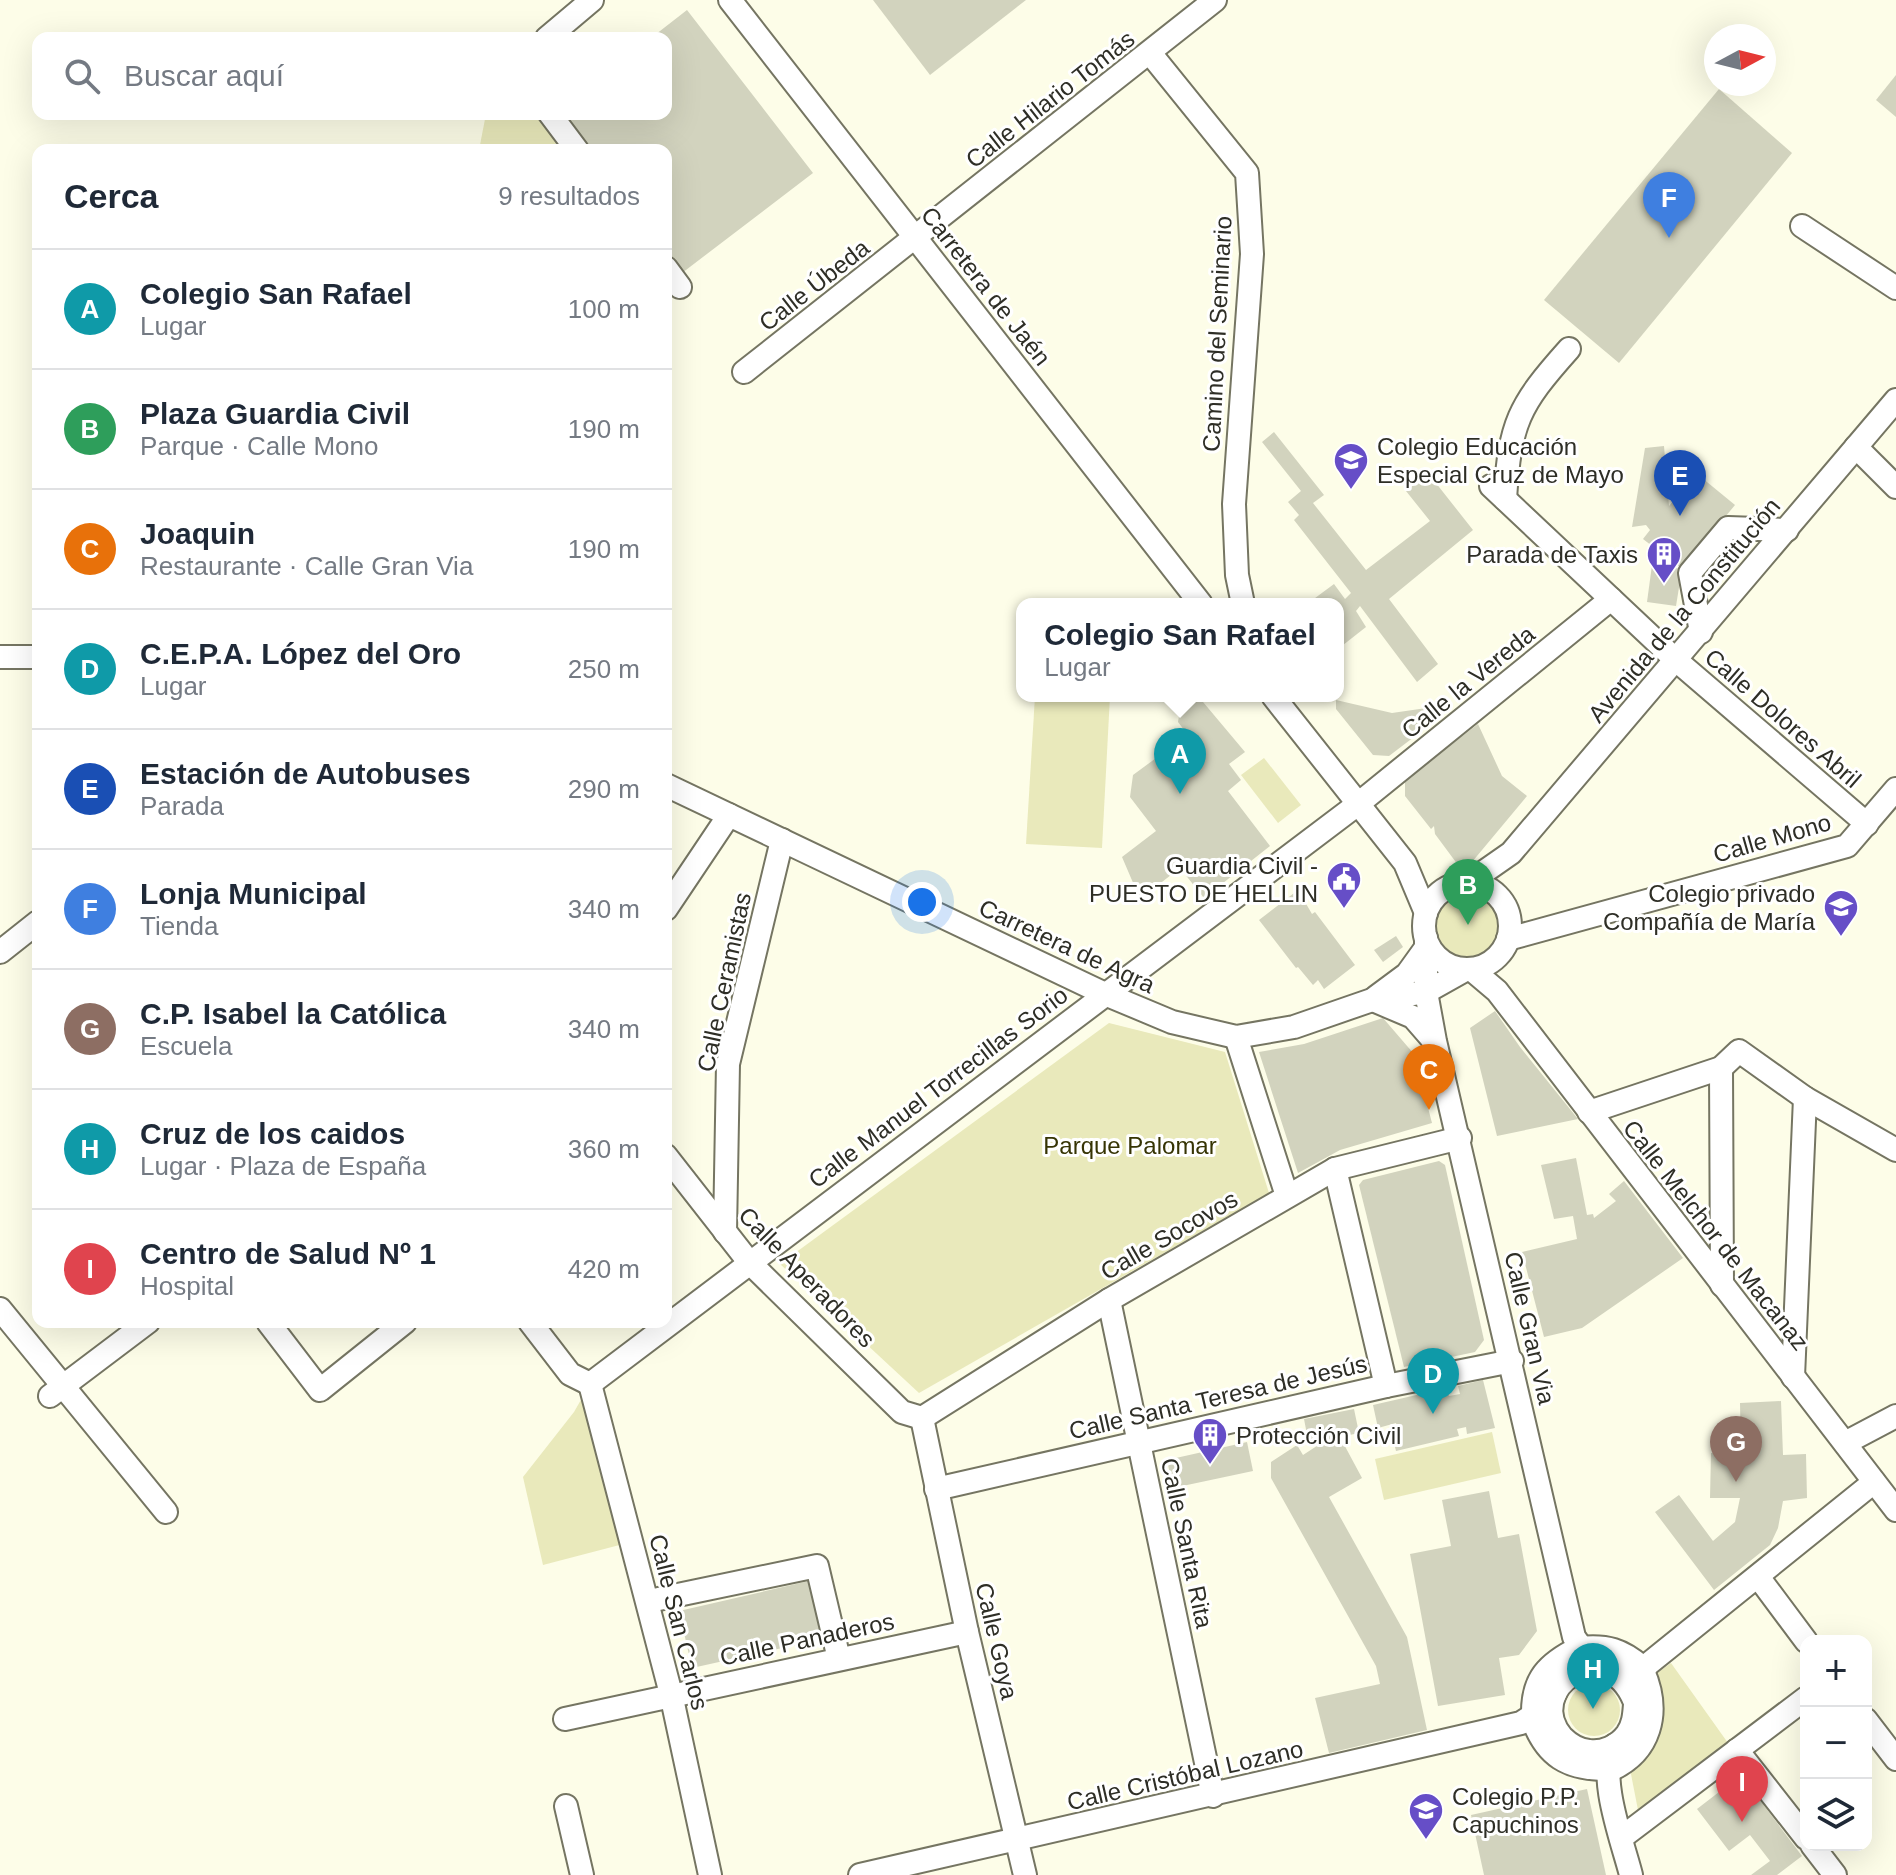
<!DOCTYPE html>
<html lang="es">
<meta charset="utf-8">
<style>
:root{--surface:#fff;--page:#f2f2f3;--text:#1f2937;--muted:#747a83;--line:#e0e1e3;--accent:#664ec7}
body{margin:0;font-family:Arial,sans-serif;background:var(--page);color:var(--text)}
.controls{position:absolute;right:24px;bottom:24px;display:grid;overflow:hidden;border-radius:16px;box-shadow:0 8px 32px #0002}
.controls button{width:72px;height:72px;display:grid;place-items:center;padding:0;border:0;border-bottom:2px solid var(--line);background:var(--surface);color:var(--text);font:40px sans-serif}
.compass{position:absolute;left:1704px;top:24px;width:72px;height:72px;border-radius:50%;background:var(--surface);box-shadow:0 8px 32px #0002;rotate:83deg}
.you{position:absolute;left:922px;top:902px;width:28px;height:28px;margin:-20px;border:6px solid #fff;border-radius:50%;background:#1a73e8;box-shadow:0 0 0 12px #1a73e833}
.badge{display:grid;place-items:center;width:52px;height:52px;border-radius:50%;background:var(--accent);color:#fff;font-size:26px;font-weight:700}
.pin{position:absolute;translate:-50% -66px;filter:drop-shadow(0 2px 4px #0008)}
.pin::after{content:'';position:absolute;top:42px;width:28px;height:24px;background:inherit;clip-path:polygon(0 0,100% 0,50% 100%)}
.popup{position:absolute;left:1016px;top:598px;width:328px;height:104px;box-sizing:border-box;display:grid;place-content:center;border-radius:16px;background:var(--surface);filter:drop-shadow(0 2px 6px #0005);font-size:26px;white-space:nowrap;color:var(--muted)}
.popup b{font-size:30px;color:var(--text)}
.popup::after{content:'';position:absolute;left:50%;top:100%;margin-left:-16px;border:16px solid transparent;border-top-color:var(--surface)}
.list{margin:0;padding:0;list-style:none}
h2{display:flex;justify-content:space-between;align-items:center;height:104px;margin:0;padding:0 32px;font-size:34px}
h2 small{font-size:26px;font-weight:400;color:var(--muted)}
.list li{display:grid;grid-template-columns:52px 1fr auto;gap:24px;align-items:center;box-sizing:border-box;height:120px;padding:0 32px;border-top:2px solid var(--line)}
.list b{display:block;font-size:30px;white-space:nowrap}
.list p{margin:0;font-size:26px;white-space:nowrap;color:var(--muted)}
.list em{font-size:26px;font-style:normal;color:var(--muted)}
.icon{flex:none;width:44px;height:44px;fill:none;stroke:currentColor;stroke-width:2;stroke-linecap:round;stroke-linejoin:round}
.map{position:relative;flex:none;width:1896px;height:1875px;overflow:hidden}
.search{position:absolute;background:var(--surface);box-shadow:0 8px 32px #0002;left:32px;top:32px;width:640px;height:88px;display:flex;align-items:center;gap:20px;box-sizing:border-box;padding:0 28px;border-radius:16px;color:var(--muted);font-size:30px}
.panel{position:absolute;background:var(--surface);box-shadow:0 8px 32px #0002;left:32px;top:144px;width:640px;height:1184px;border-radius:16px}
.map>svg:first-child{display:block}
.green{fill:#e9e9bb}
.building{fill:#d2d3be}
.lines{fill:none;stroke-linecap:round;stroke-linejoin:round}
.minor-casing{stroke:#757562;stroke-width:26}
.minor{stroke:#fff;stroke-width:22}
.labels{text-anchor:middle;dominant-baseline:central;stroke-width:6;stroke-linejoin:round;paint-order:stroke}
.street-label{font-size:24px;fill:#2e2e26;stroke:#fff}
.poi-label{font-size:24px;fill:#2e2e26;stroke:#fff;text-anchor:start}
.park-label{font-size:24px;fill:#363404;stroke:#fff}
</style>
<div class="map">
<svg width="1896" height="1875" viewBox="0 0 1896 1875">
<rect width="100%" height="100%" fill="#fdfde8"/>
<g class="green">
<polygon points="486,114 550,114 577,150 479,150"/>
<polygon points="1035,696 1110,696 1102,848 1026,844"/>
<polygon points="1264,758 1301,805 1278,823 1241,775"/>
<circle cx="1468" cy="925" r="32"/>
<polygon points="1109,1023 1225,1052 1269,1193 919,1393 780,1264"/>
<polygon points="590,1384 631,1542 543,1565 523,1477 574,1412"/>
<polygon points="1492,1432 1501,1473 1384,1500 1375,1459"/>
<path d="M1671,1663L1728,1743L1638,1810L1630,1769C1666,1748 1666,1710 1657,1673Z"/>
<circle cx="1594" cy="1710" r="26"/>
</g>
<g class="building">
<polygon points="873,0 1026,0 930,75"/>
<polygon points="687,10 813,173 682,273 666,252 666,150 590,150 563,114 666,114 666,38 651,38"/>
<polygon points="1896,75 1896,117 1876,100"/>
<polygon points="1719,89 1792,153 1619,363 1544,300"/>
<polygon points="1274,432 1324,495 1313,503 1366,570 1430,521 1406,491 1428,473 1473,530 1389,599 1438,664 1417,682 1360,606 1356,611 1366,627 1338,649 1338,604 1307,604 1334,584 1345,599 1351,593 1294,520 1299,515 1288,502 1301,491 1262,442"/>
<polygon points="1664,446 1669,506 1696,473 1735,505 1682,569 1643,539 1650,530 1646,525 1632,527 1645,448"/>
<polygon points="1652,565 1682,569 1676,606 1647,602"/>
<polygon points="1198,696 1245,752 1229,764 1241,780 1228,791 1270,846 1204,898 1180,868 1140,899 1122,857 1156,831 1130,797 1133,775 1167,750 1179,767 1200,751 1178,722 1180,710"/>
<polygon points="1336,700 1392,713 1447,705 1452,708 1389,756 1373,755 1336,709"/>
<polygon points="1478,724 1502,776 1527,796 1472,862 1458,865 1435,834 1434,826 1431,829 1405,796 1405,780"/>
<polygon points="1298,890 1312,914 1315,912 1355,965 1324,989 1318,980 1313,985 1298,967 1296,968 1259,920"/>
<polygon points="1396,936 1403,947 1383,962 1374,950"/>
<polygon points="1495,1011 1520,1047 1578,1119 1497,1136 1470,1028"/>
<polygon points="1383,1018 1414,1054 1432,1123 1340,1150 1298,1173 1259,1052 1304,1044"/>
<polygon points="1576,1158 1587,1215 1593,1214 1594,1218 1616,1201 1609,1194 1624,1181 1683,1258 1582,1328 1544,1337 1522,1252 1577,1239 1573,1216 1554,1219 1541,1165"/>
<polygon points="1439,1161 1445,1165 1484,1340 1475,1352 1404,1367 1359,1185 1363,1180"/>
<polygon points="1483,1380 1495,1428 1467,1434 1466,1427 1457,1429 1459,1436 1396,1451 1391,1431 1398,1430 1396,1423 1378,1428 1373,1405 1447,1388 1449,1396 1460,1394 1458,1386"/>
<polygon points="1781,1401 1783,1455 1806,1454 1807,1498 1783,1501 1778,1528 1770,1545 1714,1590 1655,1512 1679,1495 1713,1541 1735,1522 1740,1498 1710,1498 1711,1453 1741,1453 1740,1403"/>
<polygon points="1354,1409 1359,1433 1340,1437 1362,1478 1329,1497 1407,1637 1427,1730 1329,1753 1315,1698 1380,1684 1376,1666 1271,1478 1271,1462 1297,1445 1303,1455 1323,1442 1309,1445 1304,1419"/>
<polygon points="1247,1442 1253,1471 1173,1488 1167,1460"/>
<polygon points="1489,1491 1498,1538 1519,1534 1537,1631 1519,1655 1499,1658 1505,1695 1438,1706 1410,1554 1451,1546 1442,1500"/>
<polygon points="809,1581 822,1639 692,1668 679,1611"/>
<polygon points="1741,1775 1802,1856 1777,1875 1751,1875 1770,1861 1750,1835 1729,1851 1697,1809"/>
<polygon points="1587,1789 1606,1875 1484,1875 1471,1815"/>
</g>
<g class="lines">
<g class="minor-casing">
<g id="minor">
<polyline points="730,0 1201,604"/>
<polyline points="547,38 592,0"/>
<polyline points="1150,53 1247,173 1252,254 1234,504 1237,575 1243,604"/>
<polyline points="550,114 577,150"/>
<polyline points="1802,226 1896,288"/>
<polyline points="666,268 680,287"/>
<polyline points="744,372 1215,0"/>
<polyline points="1856,447 1896,487"/>
<polyline points="1491,486 1677,661 1867,824"/>
<path d="M1505,499C1510,423 1518,406 1569,349"/>
<polyline points="1701,632 1690,573 1728,528 1787,530"/>
<polyline points="0,657 38,657"/>
<polyline points="1273,696 1405,863 1426,913"/>
<polyline points="666,785 1105,994 1172,1022 1236,1037 1294,1027 1372,1000 1426,992 1467,969"/>
<polyline points="1468,883 1511,853 1896,400"/>
<circle cx="1467" cy="926" r="43"/>
<polyline points="666,909 729,815"/>
<polyline points="1426,938 1426,992 1435,1041 1574,1637 1596,1668"/>
<polyline points="1508,939 1847,846 1896,789"/>
<polyline points="0,952 38,922"/>
<polyline points="1471,969 1497,991 1896,1510"/>
<polyline points="1376,997 1407,974 1425,949"/>
<polyline points="1373,1000 1413,1017 1433,1040"/>
<polyline points="1236,1037 1287,1196"/>
<polyline points="1721,1068 1722,1285"/>
<polyline points="1589,1112 1721,1068 1739,1051 1805,1098 1896,1150"/>
<polyline points="666,1156 749,1262 902,1412 922,1418"/>
<polyline points="1335,1169 1386,1386"/>
<polyline points="725,1232 728,1064 782,840"/>
<polyline points="1109,1300 1213,1796"/>
<polyline points="0,1309 166,1512"/>
<polyline points="268,1322 320,1390 405,1322"/>
<polyline points="530,1322 570,1374 590,1384"/>
<polyline points="1793,1377 1805,1098"/>
<polyline points="590,1384 1358,804 1611,599"/>
<polyline points="590,1384 671,1694 710,1875"/>
<polyline points="50,1396 148,1322"/>
<polyline points="922,1418 1109,1300 1335,1169 1460,1138"/>
<polyline points="922,1418 967,1632 1025,1875"/>
<polyline points="1845,1443 1896,1416"/>
<polyline points="936,1489 1386,1386 1512,1361"/>
<polyline points="1759,1578 1806,1641"/>
<polyline points="649,1601 817,1566 839,1659"/>
<path d="M1580,1648C1607,1645 1622,1650 1642,1667"/>
<polyline points="1614,1674 1647,1665 1874,1482"/>
<path d="M1634,1700C1605,1632 1522,1689 1562,1737C1569,1744 1578,1750 1589,1751C1603,1753 1618,1746 1627,1734C1641,1714 1628,1693 1647,1665"/>
<path d="M1533,1717C1532,1683 1543,1667 1573,1651"/>
<polyline points="565,1719 967,1632"/>
<polyline points="1866,1720 1896,1759"/>
<path d="M1534,1723C1547,1756 1567,1768 1602,1769"/>
<path d="M1615,1745C1596,1773 1623,1843 1631,1875"/>
<polyline points="1737,1750 1806,1838"/>
<path d="M1608,1771C1651,1753 1661,1712 1643,1671"/>
<polyline points="566,1806 582,1875"/>
<polyline points="1621,1838 1806,1698"/>
<polyline points="1812,1845 1835,1875"/>
<polyline points="860,1875 1521,1723 1544,1708 1555,1694"/>
</g>
</g>
<use href="#minor" class="minor"/>
</g>
<defs>
<g id="school-pin" transform="scale(1.8)"><path d="M0 17L-7.5 6A9.5 9.5 0 1 1 7.5 6Z" fill="#664ec7" stroke="#fff"/><path d="M0-5L7-2L0 1L-7-2ZM-4 1L0 2.5L4 1V4Q0 6-4 4Z" fill="#fff"/></g>
<g id="building-pin" transform="scale(1.8)"><path d="M0 17L-7.5 6A9.5 9.5 0 1 1 7.5 6Z" fill="#664ec7" stroke="#fff"/><path d="M-4-6H4V6H1V3H-1V6H-4ZM-2.5-4.3h1.7v1.8h-1.7ZM.8-4.3h1.7v1.8H.8ZM-2.5-1h1.7V.8h-1.7ZM.8-1h1.7V.8H.8Z" fill="#fff"/></g>
<g id="civic-pin" transform="scale(1.8)"><path d="M0 17L-7.5 6A9.5 9.5 0 1 1 7.5 6Z" fill="#664ec7" stroke="#fff"/><path d="M-.6-6.5H3V-4.5H.6V-3L4-1V1h2V6H-6V1h2V-1L-.6-3ZM-1.2 2.5V6h2.4V2.5Z" fill="#fff"/></g>
</defs>
<g fill-rule="evenodd">
<use href="#school-pin" x="1351" y="460"/>
<use href="#building-pin" x="1664" y="554"/>
<use href="#civic-pin" x="1344" y="879"/>
<use href="#school-pin" x="1841" y="907"/>
<use href="#building-pin" x="1210" y="1435"/>
<use href="#school-pin" x="1426" y="1810"/>
</g>
<g class="labels">
<g class="street-label">
<text transform="translate(1050 99) rotate(-38)">Calle Hilario Tomás</text>
<text transform="translate(814 285) rotate(-38)">Calle Úbeda</text>
<text transform="translate(986 286) rotate(52)">Carretera de Jaén</text>
<text transform="translate(1217 334) rotate(-87)">Camino del Seminario</text>
<text transform="translate(1684 610) rotate(-50)">Avenida de la Constitución</text>
<text transform="translate(1468 682) rotate(-39)">Calle la Vereda</text>
<text transform="translate(1783 718) rotate(41)">Calle Dolores Abril</text>
<text transform="translate(1772 838) rotate(-16)">Calle Mono</text>
<text transform="translate(1067 946) rotate(25)">Carretera de Agra</text>
<text transform="translate(724 982) rotate(-78)">Calle Ceramistas</text>
<text transform="translate(938 1087) rotate(-37)">Calle Manuel Torrecillas Sorio</text>
<text transform="translate(1169 1235) rotate(-30)">Calle Socovos</text>
<text transform="translate(1716 1235) rotate(52)">Calle Melchor de Macanaz</text>
<text transform="translate(807 1277) rotate(46)">Calle Aperadores</text>
<text transform="translate(1530 1328) rotate(77)">Calle Gran Via</text>
<text transform="translate(1218 1397) rotate(-13)">Calle Santa Teresa de Jesús</text>
<text transform="translate(1187 1543) rotate(78)">Calle Santa Rita</text>
<text transform="translate(679 1622) rotate(76)">Calle San Carlos</text>
<text transform="translate(807 1639) rotate(-12)">Calle Panaderos</text>
<text transform="translate(997 1641) rotate(77)">Calle Goya</text>
<text transform="translate(1185 1775) rotate(-13)">Calle Cristóbal Lozano</text>
</g>
<g class="poi-label">
<text x="1377" y="446">Colegio Educación<tspan x="1377" dy="28">Especial Cruz de Mayo</tspan></text>
<text x="1638" y="554" text-anchor="end">Parada de Taxis</text>
<text x="1318" y="865" text-anchor="end">Guardia Civil -<tspan x="1318" dy="28">PUESTO DE HELLIN</tspan></text>
<text x="1815" y="893" text-anchor="end">Colegio privado<tspan x="1815" dy="28">Compañía de María</tspan></text>
<text x="1236" y="1435">Protección Civil</text>
<text x="1452" y="1796">Colegio P.P.<tspan x="1452" dy="28">Capuchinos</tspan></text>
</g>
<g class="park-label">
<text x="1130" y="1145">Parque Palomar</text>
</g>
</g>
</svg>
<div class="controls">
<button>+</button>
<button>−</button>
<button><svg class="icon" aria-label="layers" viewBox="0 0 24 24"><path d="M12 4l9 5-9 5-9-5zM3 14l9 5 9-5"/></svg></button>
</div>
<svg class="compass" viewBox="-18 -18 36 36"><path d="M0-13l5 13h-10z" fill="#e53935"/><path d="M0 13l5-13h-10z" fill="#747a83"/></svg>
<div class="you"></div>
<div class="pin badge" style="left:1180px;top:794px;background:#0f9aa8">A</div>
<div class="popup"><b>Colegio San Rafael</b>Lugar</div>
<div class="pin badge" style="left:1468px;top:925px;background:#2e9e5b">B</div>
<div class="pin badge" style="left:1429px;top:1110px;background:#e8710a">C</div>
<div class="pin badge" style="left:1433px;top:1414px;background:#0f9aa8">D</div>
<div class="pin badge" style="left:1680px;top:516px;background:#1a4fb4">E</div>
<div class="pin badge" style="left:1669px;top:238px;background:#3f7fe0">F</div>
<div class="pin badge" style="left:1736px;top:1482px;background:#8d6e63">G</div>
<div class="pin badge" style="left:1593px;top:1709px;background:#0f9aa8">H</div>
<div class="pin badge" style="left:1742px;top:1822px;background:#e0444e">I</div>
<div class="search"><svg class="icon" aria-label="search" viewBox="0 0 24 24"><circle cx="10" cy="10" r="6"/><path d="M15 15l6 6"/></svg>Buscar aquí</div>
<section class="panel">
<h2>Cerca<small>9 resultados</small></h2>
<ul class="list">
<li><span class="badge" style="background:#0f9aa8">A</span><div><b>Colegio San Rafael</b><p>Lugar</p></div><em>100 m</em></li>
<li><span class="badge" style="background:#2e9e5b">B</span><div><b>Plaza Guardia Civil</b><p>Parque · Calle Mono</p></div><em>190 m</em></li>
<li><span class="badge" style="background:#e8710a">C</span><div><b>Joaquin</b><p>Restaurante · Calle Gran Via</p></div><em>190 m</em></li>
<li><span class="badge" style="background:#0f9aa8">D</span><div><b>C.E.P.A. López del Oro</b><p>Lugar</p></div><em>250 m</em></li>
<li><span class="badge" style="background:#1a4fb4">E</span><div><b>Estación de Autobuses</b><p>Parada</p></div><em>290 m</em></li>
<li><span class="badge" style="background:#3f7fe0">F</span><div><b>Lonja Municipal</b><p>Tienda</p></div><em>340 m</em></li>
<li><span class="badge" style="background:#8d6e63">G</span><div><b>C.P. Isabel la Católica</b><p>Escuela</p></div><em>340 m</em></li>
<li><span class="badge" style="background:#0f9aa8">H</span><div><b>Cruz de los caidos</b><p>Lugar · Plaza de España</p></div><em>360 m</em></li>
<li><span class="badge" style="background:#e0444e">I</span><div><b>Centro de Salud Nº 1</b><p>Hospital</p></div><em>420 m</em></li>
</ul>
</section>
</div>
